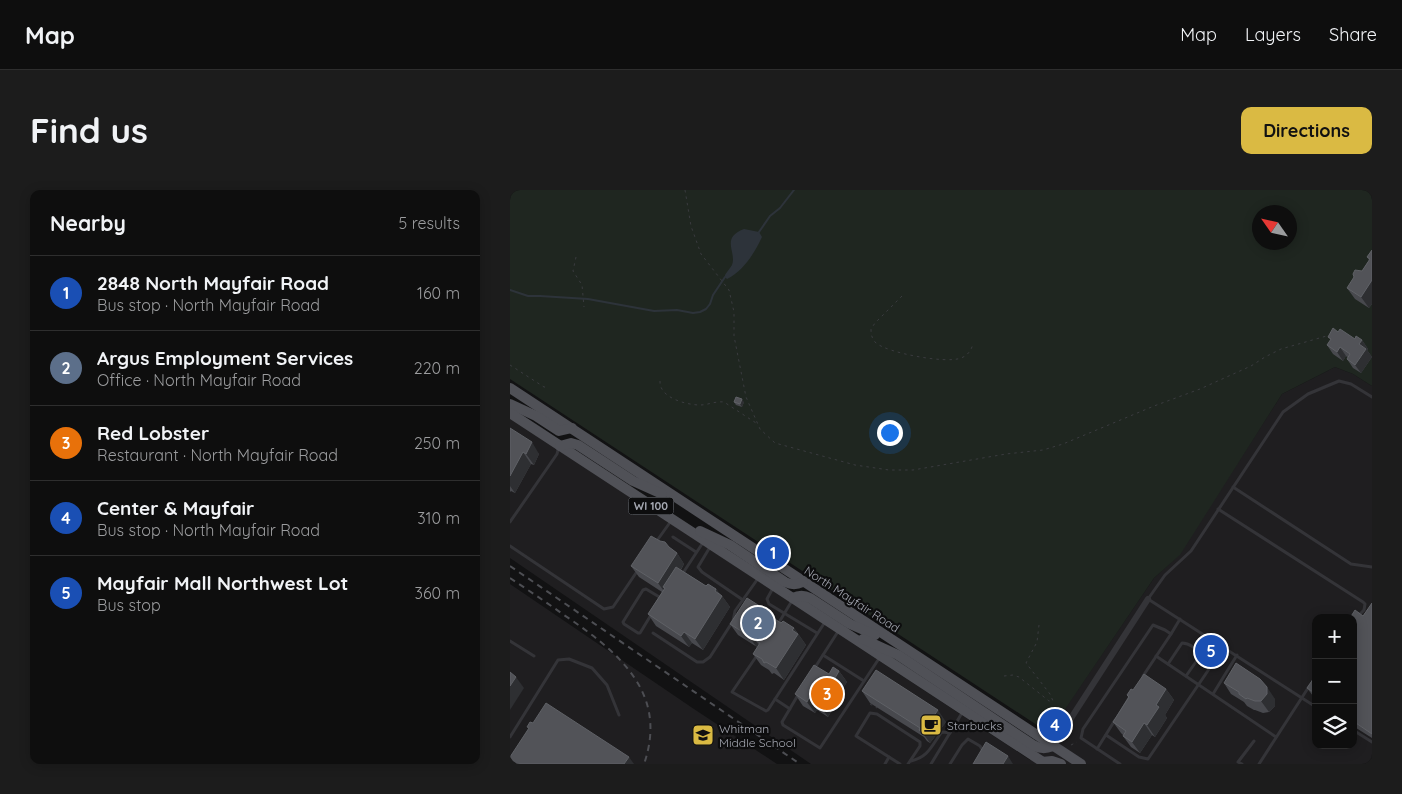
<!DOCTYPE html>
<meta charset="utf-8">
<style>
:root{--surface:#0e0e0e;--page:#1c1c1c;--text:#f1f3f6;--muted:#9b9c9e;--line:#2e2e2e;--accent:#daba43}
body{margin:0;font-family:Quicksand,sans-serif;background:var(--page);color:var(--text)}
.controls{position:absolute;right:15px;bottom:15px;display:grid;overflow:hidden;border-radius:10px;box-shadow:0 2px 12px #0003}
.controls button{width:45px;height:45px;display:grid;place-items:center;padding:0;border:0;border-bottom:1px solid var(--line);background:var(--surface);color:var(--text);font:25px sans-serif}
.compass{position:absolute;left:742px;top:15px;width:45px;height:45px;border-radius:50%;background:var(--surface);box-shadow:0 2px 12px #0003;rotate:304deg}
.you{position:absolute;left:379px;top:242px;width:18px;height:18px;margin:-12px;border:4px solid #fff;border-radius:50%;background:#1a73e8;box-shadow:0 0 0 8px #1a73e833}
.badge{display:grid;place-items:center;width:32px;height:32px;border-radius:50%;background:var(--accent);color:#fff;font-size:16px;font-weight:700}
.pin{position:absolute;translate:-50% -50%;border:2px solid #fff;box-shadow:0 1px 5px #0006}
.list{margin:0;padding:0;list-style:none}
h2{display:flex;justify-content:space-between;align-items:center;height:65px;margin:0;padding:0 20px;font-size:21px}
h2 small{font-size:16px;font-weight:400;color:var(--muted)}
.list li{display:grid;grid-template-columns:32px 1fr auto;gap:15px;align-items:center;box-sizing:border-box;height:75px;padding:0 20px;border-top:1px solid var(--line)}
.list b{display:block;font-size:19px;white-space:nowrap}
.list p{margin:0;font-size:16px;white-space:nowrap;color:var(--muted)}
.list em{font-size:16px;font-style:normal;color:var(--muted)}
.icon{flex:none;width:28px;height:28px;fill:none;stroke:currentColor;stroke-width:2;stroke-linecap:round;stroke-linejoin:round}
.map{position:relative;flex:none;width:862px;height:574px;overflow:hidden;border-radius:10px}
header{display:flex;align-items:center;gap:30px;box-sizing:border-box;height:70px;padding:0 25px;background:var(--surface);border-bottom:1px solid var(--line)}
header strong{font-size:24px}
nav{display:flex;gap:28px;margin-inline-start:auto;font-size:18px}
.intro{display:flex;align-items:center;justify-content:space-between;box-sizing:border-box;height:120px;padding:0 30px}
h1{margin:0;font-size:35px}
.button{padding:12px 22px;border-radius:10px;background:var(--accent);color:#111;font-size:18px;font-weight:700}
main{display:flex;gap:30px;padding:0 30px}
aside{flex:1;background:var(--surface);border-radius:10px;box-shadow:0 2px 12px #0003}
.map>svg:first-child{display:block}
.built{fill:#1f1e20;fill-rule:evenodd}
.green{fill:#1f2620;fill-rule:evenodd}
.water{fill:#2d333a}
.lines{fill:none;stroke-linecap:round;stroke-linejoin:round}
.stream{stroke:#2d333a;stroke-width:2}
.path{stroke:#3a3b3f;stroke-width:1;stroke-dasharray:2.5 4;stroke-linecap:butt}
.lane{stroke:#343438;stroke-width:3}
.street{stroke:#343438;stroke-width:6}
.primary{stroke:#505157;stroke-width:10}
.rail{stroke:#4d4e53;stroke-width:2;stroke-dasharray:6 5;stroke-linecap:butt}
.wall{fill:#48494e}
.shaded-wall{fill:#2e2f32}
.building{fill:#525358;stroke:#5f6166}
.labels{text-anchor:middle;dominant-baseline:central;stroke-width:4.5;stroke-linejoin:round;paint-order:stroke}
.shield{fill:#0d0d0e;stroke:#777a81;stroke-width:1}
.shield-label{font-size:11px;font-weight:bold;fill:#a5a8b2}
.street-label{font-size:12px;fill:#a5a8b2;stroke:#0d0d0e}
.poi-label{font-size:12px;fill:#a5a8b2;stroke:#0d0d0e;text-anchor:start}
</style>
<header>
<strong>Map</strong>
<nav><a>Map</a><a>Layers</a><a>Share</a></nav>
</header>
<div class="intro"><h1>Find us</h1><a class="button">Directions</a></div>
<main>
<aside>
<h2>Nearby<small>5 results</small></h2>
<ul class="list">
<li><span class="badge" style="background:#1a4fb4">1</span><div><b>2848 North Mayfair Road</b><p>Bus stop · North Mayfair Road</p></div><em>160 m</em></li>
<li><span class="badge" style="background:#5c6f8a">2</span><div><b>Argus Employment Services</b><p>Office · North Mayfair Road</p></div><em>220 m</em></li>
<li><span class="badge" style="background:#e8710a">3</span><div><b>Red Lobster</b><p>Restaurant · North Mayfair Road</p></div><em>250 m</em></li>
<li><span class="badge" style="background:#1a4fb4">4</span><div><b>Center &amp; Mayfair</b><p>Bus stop · North Mayfair Road</p></div><em>310 m</em></li>
<li><span class="badge" style="background:#1a4fb4">5</span><div><b>Mayfair Mall Northwest Lot</b><p>Bus stop</p></div><em>360 m</em></li>
</ul>
</aside>
<div class="map">
<svg width="862" height="574" viewBox="0 0 862 574">
<rect width="100%" height="100%" fill="#121213"/>
<g class="built">
<path d="M825,177L843,184L862,196V574H301L0,368V228L520,570L644,388L668,366L772,204ZM806,428H843V555H806Z"/>
<polygon points="0,394 181,517 267,574 0,574"/>
</g>
<path class="green" d="M0,0H862V196L843,184L825,177L772,204L670,365L644,388L539,543L0,189ZM749,22H779V52H749Z"/>
<path class="water" d="M234,39L249,42L252,47L251,49C244,64 232,82 217,89L215,87V85C217,82 220,78 222,75C227,62 210,48 234,39Z"/>
<g class="lines">
<g class="stream">
<polyline points="249,42 260,26 270,18 284,0"/>
<polyline points="0,100 18,106 30,106 78,109 144,121 167,120 183,123 190,122 196,119 200,114 203,105 215,87"/>
</g>
<g class="path">
<polyline points="175,0 181,36 191,64 219,100 224,122 224,146 236,207 250,239 265,253 345,275 379,280 403,280 496,264 533,260 553,254 644,216 690,199 741,176 755,167 771,159 820,145"/>
<polyline points="66,67 63,81 72,95 74,117"/>
<path d="M392,106L365,133L361,139C361,145 362,149 366,153C378,163 436,174 451,168C457,166 461,161 463,154"/>
<polyline points="0,175 34,197 39,197"/>
<path d="M150,191C149,208 177,215 190,215C198,215 205,211 214,212L246,233"/>
<polyline points="494,486 503,485 509,487 539,511 543,511 540,504 516,473 527,452 529,435"/>
<polyline points="360,514 367,518"/>
<polyline points="561,555 567,552"/>
</g>
<g class="lane">
<polyline points="723,297 841,374 862,377"/>
<polyline points="708,319 853,412 855,414 854,420 843,431"/>
<polyline points="0,332 47,264 49,256"/>
<polyline points="163,347 186,362"/>
<polyline points="146,352 161,331"/>
<polyline points="0,356 94,419 103,417 128,380"/>
<polyline points="200,357 188,377 192,382 233,410"/>
<polyline points="173,383 194,351"/>
<polyline points="263,398 257,409 259,414 307,443"/>
<polyline points="141,425 130,443 128,443 114,434 113,432 133,400 136,399 151,408"/>
<polyline points="268,434 283,409"/>
<polyline points="143,443 187,472 193,472 200,467 223,431 225,421 249,387"/>
<polyline points="0,451 24,466"/>
<polyline points="248,464 222,502 256,521 258,520 315,432"/>
<polyline points="313,465 354,491"/>
<polyline points="646,466 766,547"/>
<path d="M658,474L672,453C679,453 688,459 690,466L676,486"/>
<polyline points="304,479 329,440"/>
<polyline points="633,486 661,444"/>
<polyline points="703,504 727,465"/>
<polyline points="288,505 272,532 273,535 310,558 370,467"/>
<polyline points="265,509 280,519"/>
<polyline points="806,517 638,409 655,385 681,361 773,222 798,204 829,191 841,194 862,207"/>
<polyline points="843,540 862,552"/>
<polyline points="596,545 629,567 638,569 714,457"/>
<polyline points="0,547 48,470 59,469 82,478 97,495 109,525"/>
<polyline points="587,559 605,530"/>
<path d="M401,571C418,567 421,557 431,543L433,542L440,543"/>
<polyline points="375,574 379,567"/>
<polyline points="390,574 346,546 360,523 367,524 410,552 410,556 398,574"/>
<polyline points="421,574 452,523"/>
<polyline points="440,574 452,555 458,549 470,556 473,561 473,562"/>
<polyline points="610,574 571,548 573,539 643,435 655,440 661,444 670,429"/>
<polyline points="732,574 728,572 744,551"/>
<polyline points="749,574 800,495"/>
</g>
<polyline class="street" points="543,556 638,409"/>
<g class="primary">
<polyline points="0,198 571,574"/>
<polyline points="0,214 26,226 49,241 62,238"/>
<polyline points="0,223 536,574"/>
<polyline points="50,256 61,253 68,255 123,291 152,304"/>
<path d="M190,341L220,355L275,392C282,395 286,395 293,392"/>
<path d="M283,408C289,405 294,405 300,408L340,434L365,445"/>
<path d="M353,449L388,465L523,555C531,559 535,559 543,556"/>
<polyline points="532,572 542,571 551,574"/>
</g>
<g class="rail">
<polyline points="0,376 290,574"/>
<path d="M0,388C18,400 36,412 54,425C107,461 159,502 134,574"/>
</g>
</g>
<g class="wall">
<polygon points="862,60 862,114 859,118 845,109 837,98 852,81 859,70 857,67"/>
<polygon points="828,142 845,149 852,150 858,159 857,160 862,167 851,183 843,178 837,169 838,168 836,166 833,171 823,164 817,155 821,150 818,147"/>
<polygon points="224,212 234,212 232,217 226,215"/>
<polygon points="0,238 29,264 24,275 21,274 5,303 1,301 0,302"/>
<polygon points="159,357 167,363 174,374 171,380 196,396 206,399 210,404 212,406 220,417 193,460 182,453 179,457 146,436 138,424 152,402 129,387 121,376"/>
<polygon points="862,413 862,548 843,536 843,428 853,426"/>
<polygon points="256,420 260,426 271,433 284,438 296,455 274,490 264,483 262,484 259,480 251,475 243,464 247,457 228,445 220,434"/>
<polygon points="806,480 806,508 803,506 797,498 805,485 804,483"/>
<polygon points="329,481 337,492 333,498 335,501 331,508 330,507 318,527 307,520 305,523 293,516 285,504 319,484"/>
<polygon points="714,493 765,509 765,516 759,522 753,523 745,520 744,520 737,516 734,512 721,504"/>
<polygon points="656,499 664,510 655,525 657,528 645,547 642,545 630,563 621,557 613,546 613,545 611,543 603,532 618,507 617,505 623,500"/>
<polygon points="352,501 436,532 420,553 417,551 414,547 360,513"/>
</g>
<g class="shaded-wall">
<polygon points="862,90 862,114 859,118 851,107"/>
<polygon points="852,150 858,159 857,160 862,167 851,183 845,175 849,154"/>
<polygon points="830,157 836,166 833,171 827,162"/>
<polygon points="232,209 234,212 232,217 230,214"/>
<polygon points="22,252 29,264 24,275 16,264"/>
<polygon points="13,262 21,274 5,303 0,296 0,286"/>
<polygon points="167,363 174,374 158,401 153,397 157,402 156,404 148,393"/>
<polygon points="206,399 212,407 212,406 220,417 193,460 185,449"/>
<polygon points="256,420 264,432 245,450 249,455 247,458 239,446"/>
<polygon points="284,438 296,455 274,490 266,478"/>
<polygon points="174,442 182,453 179,457 171,446"/>
<polygon points="329,481 337,492 333,498 335,501 331,508 323,497 325,488"/>
<polygon points="6,487 14,498 0,520 0,496"/>
<polygon points="322,496 330,507 318,527 310,515"/>
<polygon points="757,497 765,509 765,516 759,522 751,511"/>
<polygon points="656,499 664,510 655,525 657,528 645,547 637,535 646,515"/>
<polygon points="299,508 307,520 305,523 297,512"/>
<polygon points="428,520 436,532 420,553 412,542"/>
<polygon points="634,533 642,545 630,563 622,552"/>
<polygon points="498,566 503,574 493,574"/>
<polygon points="119,567 124,574 114,574"/>
</g>
<g class="building">
<polygon points="862,60 862,90 851,107 837,98 844,87 843,84 845,80 852,81 860,69 857,67"/>
<polygon points="823,138 828,142 830,139 845,149 846,146 852,150 849,154 856,159 845,175 837,169 840,164 830,157 827,162 817,155 821,149 818,147"/>
<polygon points="226,207 232,209 230,214 224,212"/>
<polygon points="0,238 22,252 16,264 13,262 0,286"/>
<polygon points="141,346 150,351 155,352 159,357 167,363 148,393 121,376"/>
<polygon points="166,377 196,396 198,394 206,399 205,401 212,406 185,449 174,442 171,446 138,424 155,398 153,397"/>
<polygon points="237,408 256,420 239,446 220,434"/>
<polygon points="862,413 862,544 843,531 843,428 840,428 845,420 853,426"/>
<polygon points="260,426 271,433 273,431 284,438 282,440 288,444 266,478 256,472 254,473 252,469 243,464 250,453 245,450"/>
<polygon points="726,473 750,489 757,497 757,504 751,511 745,511 737,508 736,509 729,504 729,502 714,493"/>
<polygon points="304,475 319,484 323,477 329,481 325,488 327,490 323,497 322,496 310,515 299,508 297,512 285,504"/>
<polygon points="366,480 428,520 412,542 409,540 410,538 352,501"/>
<polygon points="0,482 6,487 0,496"/>
<polygon points="634,484 656,499 646,515 649,517 637,535 634,533 622,552 613,546 616,541 603,532 619,507 617,505 621,499 623,500"/>
<polygon points="806,485 806,504 797,498"/>
<polygon points="36,513 119,567 114,574 0,574 0,567 19,538 17,537 20,532 23,533"/>
<polygon points="476,552 498,566 493,574 463,574"/>
</g>
<defs>
<g id="cafe-square" transform="scale(1.125)"><rect x="-9" y="-9" width="18" height="18" rx="4" fill="#daba43" stroke="#0d0d0e"/><path d="M-5.5-4.5H6V0H3Q3 3.5 0 3.5H-2.5Q-5.5 3.5-5.5 0ZM3-3.2v2h1.7v-2ZM-6 4.5H4V6H-6Z" fill="#111"/></g>
<g id="school-square" transform="scale(1.125)"><rect x="-9" y="-9" width="18" height="18" rx="4" fill="#daba43" stroke="#0d0d0e"/><path d="M0-5L7-2L0 1L-7-2ZM-4 1L0 2.5L4 1V4Q0 6-4 4Z" fill="#111"/></g>
</defs>
<g fill-rule="evenodd">
<use href="#cafe-square" x="421" y="535"/>
<use href="#school-square" x="193" y="545"/>
</g>
<g class="labels">
<rect class="shield" x="118.5" y="307.5" width="45" height="17" rx="4"/>
<g class="shield-label">
<text x="141" y="316">WI 100</text>
</g>
<g class="street-label">
<text transform="translate(342 409) rotate(33)">North Mayfair Road</text>
</g>
<g class="poi-label">
<text x="437" y="535">Starbucks</text>
<text x="209" y="538">Whitman<tspan x="209" dy="14">Middle School</tspan></text>
</g>
</g>
</svg>
<div class="controls">
<button>+</button>
<button>−</button>
<button><svg class="icon" aria-label="layers" viewBox="0 0 24 24"><path d="M12 4l9 5-9 5-9-5zM3 14l9 5 9-5"/></svg></button>
</div>
<svg class="compass" viewBox="-18 -18 36 36"><path d="M0-13l5 13h-10z" fill="#e53935"/><path d="M0 13l5-13h-10z" fill="#9b9c9e"/></svg>
<div class="you"></div>
<div class="pin badge" style="left:263px;top:363px;background:#1a4fb4">1</div>
<div class="pin badge" style="left:248px;top:433px;background:#5c6f8a">2</div>
<div class="pin badge" style="left:317px;top:504px;background:#e8710a">3</div>
<div class="pin badge" style="left:545px;top:535px;background:#1a4fb4">4</div>
<div class="pin badge" style="left:701px;top:461px;background:#1a4fb4">5</div>
</div>
</main>
